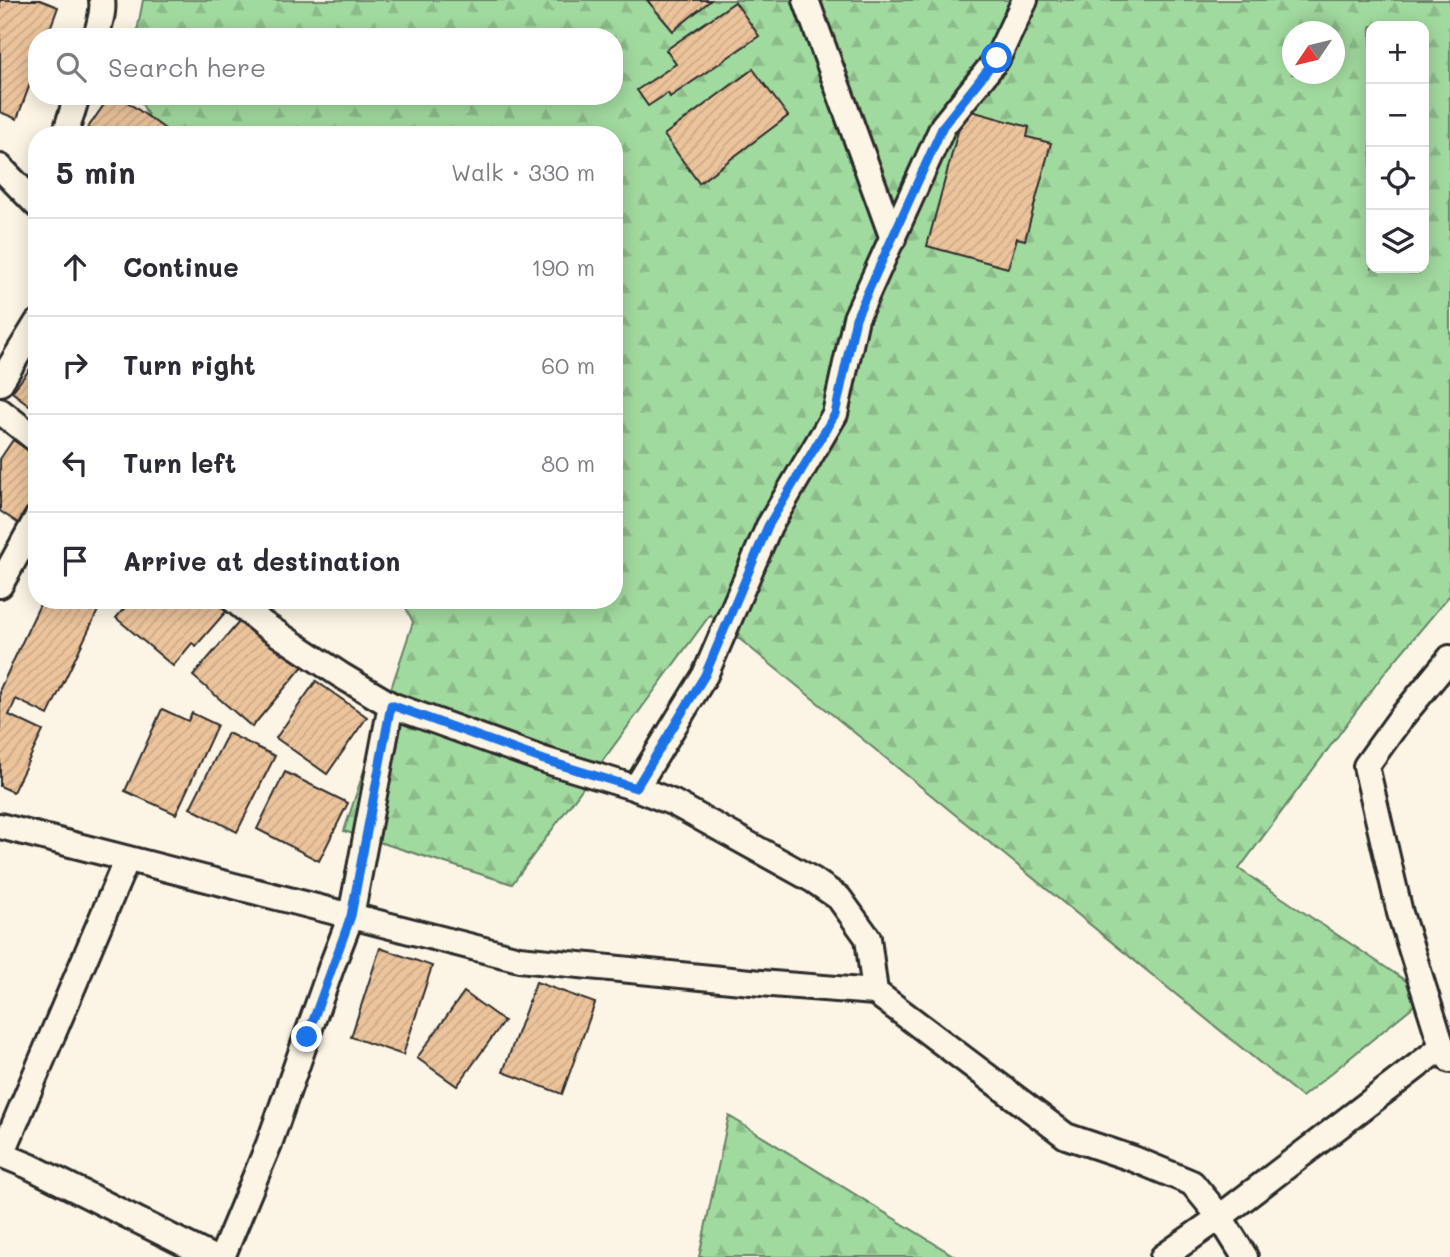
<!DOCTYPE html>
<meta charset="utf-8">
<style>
:root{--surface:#fff;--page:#f7f7f7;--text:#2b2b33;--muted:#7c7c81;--line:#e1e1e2}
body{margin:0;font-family:Mali,sans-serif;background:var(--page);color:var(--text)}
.controls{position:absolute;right:21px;top:21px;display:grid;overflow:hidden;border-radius:14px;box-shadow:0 4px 18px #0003}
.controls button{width:63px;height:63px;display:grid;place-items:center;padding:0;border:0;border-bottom:2px solid var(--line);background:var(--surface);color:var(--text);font:35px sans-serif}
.compass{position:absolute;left:1282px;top:21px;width:63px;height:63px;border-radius:50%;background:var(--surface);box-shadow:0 4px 18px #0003;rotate:235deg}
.stop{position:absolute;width:21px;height:21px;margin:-16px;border:5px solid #1a73e8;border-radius:50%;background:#fff}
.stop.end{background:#1a73e8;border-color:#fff;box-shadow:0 2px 7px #0008}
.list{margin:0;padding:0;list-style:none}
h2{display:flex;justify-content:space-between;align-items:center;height:91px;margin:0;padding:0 28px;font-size:30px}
h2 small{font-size:23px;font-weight:400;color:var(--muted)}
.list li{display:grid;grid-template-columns:46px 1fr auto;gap:21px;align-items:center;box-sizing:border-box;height:98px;padding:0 28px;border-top:2px solid var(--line)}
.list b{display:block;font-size:26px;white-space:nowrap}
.list em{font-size:23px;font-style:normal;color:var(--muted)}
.icon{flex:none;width:38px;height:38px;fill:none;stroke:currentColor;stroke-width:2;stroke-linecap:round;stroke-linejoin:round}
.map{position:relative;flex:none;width:1450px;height:1257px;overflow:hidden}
.search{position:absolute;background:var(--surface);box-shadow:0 4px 18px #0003;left:28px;top:28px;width:595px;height:77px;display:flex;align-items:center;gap:18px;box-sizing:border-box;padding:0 24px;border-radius:28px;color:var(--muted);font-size:26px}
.panel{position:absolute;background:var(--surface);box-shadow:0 4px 18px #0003;left:28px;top:126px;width:595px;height:483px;border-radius:28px}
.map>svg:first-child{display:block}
.forest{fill:url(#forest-firs);stroke:#668265;stroke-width:2;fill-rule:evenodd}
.building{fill:url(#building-hatch);stroke:#2b2b2b;stroke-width:2}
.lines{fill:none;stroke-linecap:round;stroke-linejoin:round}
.street-casing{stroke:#2b2b2b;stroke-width:30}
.street{stroke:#fcf5e5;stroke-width:24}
.route{stroke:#1a73e8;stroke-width:9}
</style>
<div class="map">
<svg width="1450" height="1257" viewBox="0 0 1450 1257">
<defs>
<pattern id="forest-firs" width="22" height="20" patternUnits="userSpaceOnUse" patternTransform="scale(1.75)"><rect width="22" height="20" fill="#a1da9f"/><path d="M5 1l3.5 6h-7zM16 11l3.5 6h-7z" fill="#8bbb89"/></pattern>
<pattern id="building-hatch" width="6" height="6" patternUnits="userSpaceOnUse" patternTransform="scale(1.75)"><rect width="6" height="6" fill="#ecc49c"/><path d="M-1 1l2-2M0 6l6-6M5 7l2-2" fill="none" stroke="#cba987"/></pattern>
</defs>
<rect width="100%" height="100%" fill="#fcf5e5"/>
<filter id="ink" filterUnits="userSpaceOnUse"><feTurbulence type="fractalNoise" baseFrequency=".0143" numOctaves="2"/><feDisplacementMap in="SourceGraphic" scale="14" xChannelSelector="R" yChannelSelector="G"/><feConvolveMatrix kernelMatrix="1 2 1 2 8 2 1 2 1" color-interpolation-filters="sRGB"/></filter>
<g filter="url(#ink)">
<g class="forest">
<path d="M143,0H1450V595L1386,671L1239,869L1427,995L1302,1097L710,615L512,884L344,831L413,622L402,600H614V135H158L138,96H614V37H136ZM1371,26H1424V268H1371ZM1292,32H1334V74H1292Z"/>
<polygon points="729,1115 729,1116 956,1257 699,1257"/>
</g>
<g class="building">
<polygon points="0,0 40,0 58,7 47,37 37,37 37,65 17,119 0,112"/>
<polygon points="647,0 711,0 673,31"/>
<polygon points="735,2 759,36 670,97 668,93 648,106 637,90 676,64 666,50"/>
<polygon points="753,69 788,116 699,183 664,135"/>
<polygon points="110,96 119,96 168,131 166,135 88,135 85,132"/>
<polygon points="964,109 1029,127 1027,137 1051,143 1025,240 1017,238 1008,268 927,246"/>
<polygon points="37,360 37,411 12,392"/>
<polygon points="13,440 37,456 37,495 18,523 0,511 0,459"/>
<polygon points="42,600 103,600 48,715 16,699 9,715 43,731 13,792 0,786 0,689"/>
<polygon points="131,600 220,600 229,608 196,646 192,643 173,666 116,618"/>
<polygon points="245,615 304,665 252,727 193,676"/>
<polygon points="316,681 367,717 327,774 276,738"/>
<polygon points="162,709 188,721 192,713 217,725 176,814 125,791"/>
<polygon points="228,733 275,756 237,832 190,808"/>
<polygon points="285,772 348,803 319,861 257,829"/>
<polygon points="380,948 432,966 403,1055 351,1037"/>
<polygon points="536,982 595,1003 562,1094 503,1072"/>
<polygon points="464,992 504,1021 457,1086 417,1058"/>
</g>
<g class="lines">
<g class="street-casing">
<g id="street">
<polyline points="806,0 893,239"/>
<path d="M96,37C99,24 104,13 102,0"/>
<polyline points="65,135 77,96"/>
<polyline points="0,167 37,205"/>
<polyline points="0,383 37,323"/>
<polyline points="0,411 37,440"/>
<polyline points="0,585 37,518"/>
<polyline points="234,600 263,624 342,676 391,705 544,760 636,788 674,803 813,880 839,898 868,938 875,992 1066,1136 1134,1159 1192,1183 1220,1217 1245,1257"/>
<polyline points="1450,658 1400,719 1366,766 1400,913 1442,1047 1450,1060"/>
<polyline points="636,788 705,675 769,526 835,414 856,318 943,126 997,59 1025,0"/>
<polyline points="0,826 519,959 772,984 875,992"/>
<polyline points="0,1154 29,1166 211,1257"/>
<polyline points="2,1154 127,859"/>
<polyline points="222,1257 269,1144 331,968 351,916 391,705"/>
<polyline points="1163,1257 1220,1217 1442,1047"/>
</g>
</g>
<use href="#street" class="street"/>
</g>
</g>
<g class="lines" filter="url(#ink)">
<polyline class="route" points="307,1037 351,916 391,705 544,760 636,788 705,675 768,526 835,414 856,318 943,126 997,58"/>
</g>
</svg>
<div class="controls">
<button>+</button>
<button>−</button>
<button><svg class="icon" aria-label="locate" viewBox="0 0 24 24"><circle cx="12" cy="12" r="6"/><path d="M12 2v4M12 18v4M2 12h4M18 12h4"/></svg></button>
<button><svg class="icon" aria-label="layers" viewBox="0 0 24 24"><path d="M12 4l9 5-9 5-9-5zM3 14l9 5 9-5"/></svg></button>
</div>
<svg class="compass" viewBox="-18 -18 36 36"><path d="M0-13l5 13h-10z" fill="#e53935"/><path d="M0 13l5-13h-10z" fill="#7c7c81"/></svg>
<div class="stop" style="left:997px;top:58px"></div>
<div class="stop end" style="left:307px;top:1037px"></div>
<div class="search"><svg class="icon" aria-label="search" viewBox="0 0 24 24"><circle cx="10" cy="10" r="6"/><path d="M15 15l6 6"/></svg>Search here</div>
<section class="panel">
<h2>5 min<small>Walk · 330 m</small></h2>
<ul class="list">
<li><svg class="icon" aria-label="ahead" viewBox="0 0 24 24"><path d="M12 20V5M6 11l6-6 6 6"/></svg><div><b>Continue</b></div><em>190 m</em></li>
<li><svg class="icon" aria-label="right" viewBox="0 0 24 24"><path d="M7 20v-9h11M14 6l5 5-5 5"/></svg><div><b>Turn right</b></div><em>60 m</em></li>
<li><svg class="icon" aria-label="left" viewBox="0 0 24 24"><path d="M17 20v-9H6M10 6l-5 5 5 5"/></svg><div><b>Turn left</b></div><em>80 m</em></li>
<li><svg class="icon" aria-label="arrive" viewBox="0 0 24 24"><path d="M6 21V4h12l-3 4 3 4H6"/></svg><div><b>Arrive at destination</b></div></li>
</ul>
</section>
</div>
